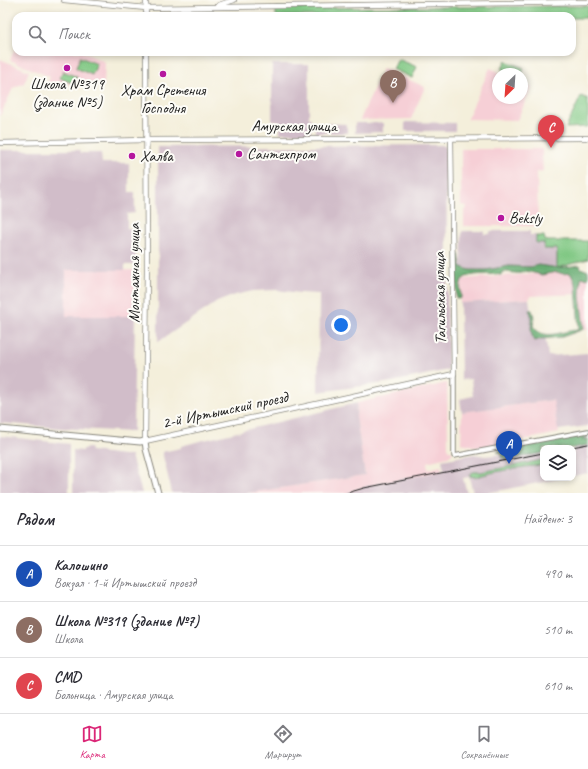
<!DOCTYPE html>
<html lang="ru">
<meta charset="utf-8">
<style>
:root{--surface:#fff;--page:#f2f2f3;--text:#2b2b33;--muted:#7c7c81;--line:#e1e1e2;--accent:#db2777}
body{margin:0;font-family:Caveat,sans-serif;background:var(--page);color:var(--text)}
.controls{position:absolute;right:12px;bottom:12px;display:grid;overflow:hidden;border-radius:8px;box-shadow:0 2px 6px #0003}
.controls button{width:36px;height:36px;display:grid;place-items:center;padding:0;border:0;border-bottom:1px solid var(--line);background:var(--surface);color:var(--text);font:20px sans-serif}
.compass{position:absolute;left:492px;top:68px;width:36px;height:36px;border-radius:50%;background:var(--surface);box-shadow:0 2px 6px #0003;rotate:205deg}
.you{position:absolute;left:341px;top:325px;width:14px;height:14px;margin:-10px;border:3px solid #fff;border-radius:50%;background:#1a73e8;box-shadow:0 0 0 6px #1a73e833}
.badge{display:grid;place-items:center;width:26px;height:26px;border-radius:50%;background:var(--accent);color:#fff;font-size:13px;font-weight:700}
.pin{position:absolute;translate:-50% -33px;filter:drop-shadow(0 1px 2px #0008)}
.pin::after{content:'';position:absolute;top:21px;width:14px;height:12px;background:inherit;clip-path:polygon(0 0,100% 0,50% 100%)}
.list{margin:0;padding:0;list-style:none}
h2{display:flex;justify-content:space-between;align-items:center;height:52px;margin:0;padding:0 16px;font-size:17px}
h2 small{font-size:13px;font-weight:400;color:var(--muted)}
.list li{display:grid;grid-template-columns:26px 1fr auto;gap:12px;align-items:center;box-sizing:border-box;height:56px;padding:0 16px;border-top:1px solid var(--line)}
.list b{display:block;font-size:15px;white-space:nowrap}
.list p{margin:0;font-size:13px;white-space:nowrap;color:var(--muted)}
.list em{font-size:13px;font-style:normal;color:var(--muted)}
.icon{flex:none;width:22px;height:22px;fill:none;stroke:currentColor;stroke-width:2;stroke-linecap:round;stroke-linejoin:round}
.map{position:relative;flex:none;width:588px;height:493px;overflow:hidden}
.search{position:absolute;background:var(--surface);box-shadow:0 2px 6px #0003;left:12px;right:12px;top:12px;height:44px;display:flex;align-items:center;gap:10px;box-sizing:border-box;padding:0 14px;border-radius:12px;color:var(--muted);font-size:15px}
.sheet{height:220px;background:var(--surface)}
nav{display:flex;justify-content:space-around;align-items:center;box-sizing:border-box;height:56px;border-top:1px solid var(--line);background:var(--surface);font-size:11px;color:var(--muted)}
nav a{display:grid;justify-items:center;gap:2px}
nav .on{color:var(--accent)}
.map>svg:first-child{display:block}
.built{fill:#f6cfd6}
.industrial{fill:#d1bdc9}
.green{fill:#81c884;stroke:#4e7250}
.forest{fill:#68ac72;stroke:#426447}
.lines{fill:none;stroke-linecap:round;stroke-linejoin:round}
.minor-casing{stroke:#88867c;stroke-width:5.5}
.tertiary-casing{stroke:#88867c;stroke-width:6}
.secondary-casing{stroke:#88867c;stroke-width:7}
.minor{stroke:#fff;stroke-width:3.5}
.tertiary{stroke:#fff;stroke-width:4.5}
.secondary{stroke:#fff;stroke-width:5}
.rail{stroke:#1c1c1c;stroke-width:1}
.poi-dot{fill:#b5179e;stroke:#fdfcf7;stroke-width:1.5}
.labels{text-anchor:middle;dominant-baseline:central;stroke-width:4;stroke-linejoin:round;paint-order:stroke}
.poi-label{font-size:16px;fill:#1c1c1c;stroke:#fdfcf7;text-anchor:start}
.street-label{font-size:16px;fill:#1c1c1c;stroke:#fdfcf7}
</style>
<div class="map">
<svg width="588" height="493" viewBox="0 0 588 493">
<rect width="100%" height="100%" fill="#fdfcf7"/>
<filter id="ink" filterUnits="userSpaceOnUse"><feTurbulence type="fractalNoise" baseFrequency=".025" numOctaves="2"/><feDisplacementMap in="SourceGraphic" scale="8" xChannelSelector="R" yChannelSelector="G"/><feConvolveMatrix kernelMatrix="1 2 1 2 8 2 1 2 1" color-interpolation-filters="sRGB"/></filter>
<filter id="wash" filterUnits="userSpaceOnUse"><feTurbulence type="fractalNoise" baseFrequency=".012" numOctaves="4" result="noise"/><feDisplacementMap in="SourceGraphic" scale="16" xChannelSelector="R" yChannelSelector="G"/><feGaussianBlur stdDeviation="0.9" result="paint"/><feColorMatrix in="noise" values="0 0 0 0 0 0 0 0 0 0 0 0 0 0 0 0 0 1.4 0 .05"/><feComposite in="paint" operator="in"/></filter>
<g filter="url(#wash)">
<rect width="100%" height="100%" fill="#f4efdb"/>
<g class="built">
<polygon points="16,46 16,52 82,52 105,62 104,86 47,83 50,77 10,60"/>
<polygon points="0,59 29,71 24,83 13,88 0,116"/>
<polygon points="383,68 425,87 411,119 360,120"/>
<polygon points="490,68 503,74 498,74 498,98 522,98 522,82 532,87 517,120 467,119"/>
<polygon points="461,149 542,149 543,171 537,172 538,226 464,226 464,210 466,210 467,206 461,205"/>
<rect x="66" y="270" width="69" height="46"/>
<polygon points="577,271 588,274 588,329 582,329 579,294 531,296 529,299 460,303 461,279"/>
<polygon points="447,383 448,450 452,450 452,454 448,457 427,462 428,469 441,466 442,471 366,486 346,493 247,493 365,475 356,417 357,403"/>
<polygon points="554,400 559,433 481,448 461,443 462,412"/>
</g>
<g class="industrial">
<polygon points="162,52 268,52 268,53 266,53 266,55 162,55"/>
<polygon points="272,64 309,64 309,118 311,118 311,133 280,133 280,122 272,121"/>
<polygon points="405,122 455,123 455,131 405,131"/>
<polygon points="315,123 347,124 347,133 315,133"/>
<polygon points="355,123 383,123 383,132 355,133"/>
<polygon points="442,145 446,147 448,370 392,382 318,392 319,294 300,293 276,290 253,291 235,295 217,302 158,342 158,147"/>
<polygon points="0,150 79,150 80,153 101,153 102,163 129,163 129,192 135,192 135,213 127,214 127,228 136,229 136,265 125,265 125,270 66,270 66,316 135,316 133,432 61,428 0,423"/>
<polygon points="462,231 484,231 484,234 490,234 490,231 530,231 530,235 536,235 536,243 544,243 557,249 557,268 461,274"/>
<polygon points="529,299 534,335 545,334 548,356 588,353 588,426 558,430 553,400 462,412 460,399 473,396 471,379 461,380 460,303"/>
<polygon points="357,403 356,417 365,475 247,493 172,493 162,452 181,448 181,446 196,442"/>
<polygon points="588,435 588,473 573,476 573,448 543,448 543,478 564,478 487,493 473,493 469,477 463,478 467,493 346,493 366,486 442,471 444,470 442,460 474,454 485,456 506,454"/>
<polygon points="0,436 69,444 69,493 0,493"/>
<polygon points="90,448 91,451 131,456 142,493 73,493 73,450 83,451 83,449"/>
</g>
<g class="green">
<polygon points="588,6 588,18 572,18 572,16 276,16 276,8"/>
<polygon points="80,57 97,64 92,75 76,68"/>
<polygon points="398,59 417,67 412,78 393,69"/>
<polygon points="505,61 524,68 522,75 513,74 502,70"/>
<polygon points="63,71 77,77 74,84 60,78"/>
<polygon points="581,96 588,99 588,127 566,128"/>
<polygon points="536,236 544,236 545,240 548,241 588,241 588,259 557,268 557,249 544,249 544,243 536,243"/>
<path d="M543,460L542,465C520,467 497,471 475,477L470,476V474L473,472H481Z"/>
</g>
<g class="forest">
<path d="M457,253L459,255L461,267L470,270H486L509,266L531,267L538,265L559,268L580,265L581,268L588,271V279L582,277L581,278L580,296L584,329L562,337L541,339L535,341C527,332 535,318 529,310H532L534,317L533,326C544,343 565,329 579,330L576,285L571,274L569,273L563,274L557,272L542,275L526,271C518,276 511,271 503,272L501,275C493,274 468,273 463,279C459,283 461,293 461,298L459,299L456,298Z"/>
<polygon points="588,433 588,436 581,439 588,439 588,445 573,448 543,448 543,453 511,459 501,458 502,453 497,452 504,449 521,445 535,444"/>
</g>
</g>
<g filter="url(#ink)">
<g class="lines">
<g class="minor-casing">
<polyline id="minor" points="454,374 454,456 588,431"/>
</g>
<g class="tertiary-casing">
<g id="tertiary">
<polyline points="64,0 146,8 588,2"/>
<polyline points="146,0 146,16"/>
<polyline points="219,5 234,0"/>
<polyline points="146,52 147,270 145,441 454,374 451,139"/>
<polyline points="0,143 147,140 588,138"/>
</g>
</g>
<g class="secondary-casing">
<polyline id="secondary" points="0,429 140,442 145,441 146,449 158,493"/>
</g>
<use href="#minor" class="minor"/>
<use href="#tertiary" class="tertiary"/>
<use href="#secondary" class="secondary"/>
<g class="rail">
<polyline points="567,448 588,444"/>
<polyline points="347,493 364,488 543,453"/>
</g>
</g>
</g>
<g class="poi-dot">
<circle cx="67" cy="68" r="4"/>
<circle cx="163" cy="74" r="4"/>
<circle cx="239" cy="154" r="4"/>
<circle cx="132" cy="156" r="4"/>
<circle cx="501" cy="218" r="4"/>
</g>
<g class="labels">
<g class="poi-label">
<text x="67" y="84" text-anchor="middle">Школа №319<tspan x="67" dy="18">(здание №5)</tspan></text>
<text x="163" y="90" text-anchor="middle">Храм Сретения<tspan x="163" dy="18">Господня</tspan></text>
<text x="247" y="154">Сантехпром</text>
<text x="140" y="156">Халва</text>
<text x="509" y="218">Beksly</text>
</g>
<g class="street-label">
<text x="294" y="126">Амурская улица</text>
<text transform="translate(134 273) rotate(-90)">Монтажная улица</text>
<text transform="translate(440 298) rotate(-91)">Тагильская улица</text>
<text transform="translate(225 410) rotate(-12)">2-й Иртышский проезд</text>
</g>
</g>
</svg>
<div class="controls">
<button><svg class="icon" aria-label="layers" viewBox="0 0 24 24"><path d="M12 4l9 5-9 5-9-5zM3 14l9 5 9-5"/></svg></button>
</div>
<svg class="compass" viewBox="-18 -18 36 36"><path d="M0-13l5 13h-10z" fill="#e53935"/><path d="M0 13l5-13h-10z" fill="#7c7c81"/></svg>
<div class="you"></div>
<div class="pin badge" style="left:509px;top:464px;background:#1a4fb4">A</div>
<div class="pin badge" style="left:393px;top:103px;background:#8d6e63">B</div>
<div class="pin badge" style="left:551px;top:148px;background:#e0444e">C</div>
<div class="search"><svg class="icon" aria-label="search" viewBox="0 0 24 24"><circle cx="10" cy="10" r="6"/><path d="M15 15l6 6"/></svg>Поиск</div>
</div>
<section class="sheet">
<h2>Рядом<small>Найдено: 3</small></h2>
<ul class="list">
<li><span class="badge" style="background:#1a4fb4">A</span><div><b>Калошино</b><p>Вокзал · 1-й Иртышский проезд</p></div><em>490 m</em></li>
<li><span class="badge" style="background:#8d6e63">B</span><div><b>Школа №319 (здание №7)</b><p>Школа</p></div><em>510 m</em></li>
<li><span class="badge" style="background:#e0444e">C</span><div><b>CMD</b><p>Больница · Амурская улица</p></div><em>610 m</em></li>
</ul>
</section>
<nav>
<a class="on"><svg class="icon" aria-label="map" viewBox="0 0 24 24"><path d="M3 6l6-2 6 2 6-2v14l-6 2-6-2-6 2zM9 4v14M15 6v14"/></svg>Карта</a>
<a><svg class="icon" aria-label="directions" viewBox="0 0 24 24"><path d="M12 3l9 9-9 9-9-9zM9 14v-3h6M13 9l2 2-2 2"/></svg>Маршрут</a>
<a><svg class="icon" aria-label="saved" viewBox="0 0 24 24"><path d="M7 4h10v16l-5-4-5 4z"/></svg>Сохранённые</a>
</nav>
